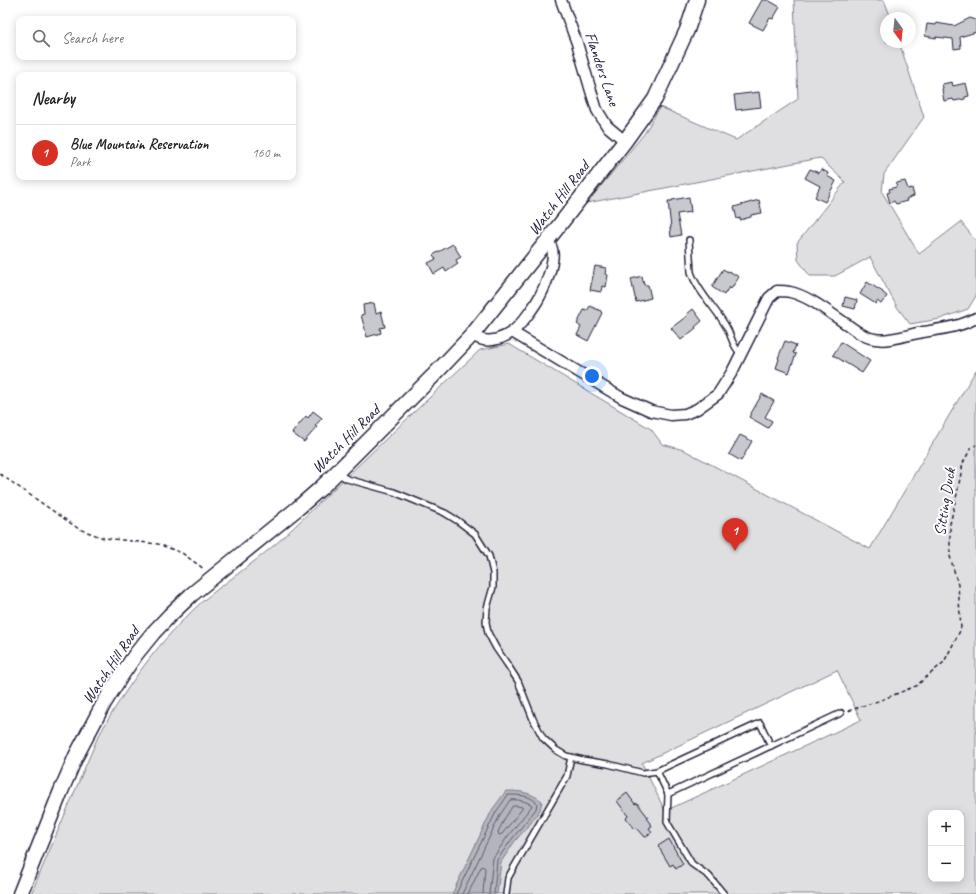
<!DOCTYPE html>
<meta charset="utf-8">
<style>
:root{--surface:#fff;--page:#f2f2f2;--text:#202124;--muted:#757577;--line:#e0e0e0;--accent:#d93025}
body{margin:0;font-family:Caveat,sans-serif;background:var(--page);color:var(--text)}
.controls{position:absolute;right:12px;bottom:12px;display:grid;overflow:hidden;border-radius:8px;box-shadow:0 2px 10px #0003}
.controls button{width:36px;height:36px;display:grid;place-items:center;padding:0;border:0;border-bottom:1px solid var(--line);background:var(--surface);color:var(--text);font:20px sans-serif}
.compass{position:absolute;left:880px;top:12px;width:36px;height:36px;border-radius:50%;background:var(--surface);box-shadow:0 2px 10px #0003;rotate:165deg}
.you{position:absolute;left:592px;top:376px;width:14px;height:14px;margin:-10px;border:3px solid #fff;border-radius:50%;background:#1a73e8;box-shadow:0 0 0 6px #1a73e833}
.badge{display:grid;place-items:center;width:26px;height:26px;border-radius:50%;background:var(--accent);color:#fff;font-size:13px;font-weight:700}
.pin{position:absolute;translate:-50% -33px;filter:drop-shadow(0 1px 2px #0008)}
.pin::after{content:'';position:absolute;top:21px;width:14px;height:12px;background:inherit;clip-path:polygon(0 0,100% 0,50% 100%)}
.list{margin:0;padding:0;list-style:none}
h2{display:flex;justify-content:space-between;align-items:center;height:52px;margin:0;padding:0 16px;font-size:17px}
h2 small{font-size:13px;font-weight:400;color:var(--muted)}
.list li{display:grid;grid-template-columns:26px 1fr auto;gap:12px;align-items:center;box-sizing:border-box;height:56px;padding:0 16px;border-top:1px solid var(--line)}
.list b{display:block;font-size:15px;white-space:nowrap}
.list p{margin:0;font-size:13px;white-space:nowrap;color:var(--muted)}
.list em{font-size:13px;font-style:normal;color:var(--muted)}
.icon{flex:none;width:22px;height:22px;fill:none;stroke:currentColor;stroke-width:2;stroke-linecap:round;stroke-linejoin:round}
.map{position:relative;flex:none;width:976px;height:894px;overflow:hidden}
.search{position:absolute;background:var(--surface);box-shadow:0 2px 10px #0003;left:16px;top:16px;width:280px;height:44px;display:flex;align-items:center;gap:10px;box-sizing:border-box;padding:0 14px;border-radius:8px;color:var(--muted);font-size:15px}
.panel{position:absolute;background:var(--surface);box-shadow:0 2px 10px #0003;left:16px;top:72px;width:280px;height:108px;border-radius:8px}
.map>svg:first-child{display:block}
.green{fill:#dfdfe2;stroke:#80808e;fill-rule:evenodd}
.water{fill:#b4b4bc;stroke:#7a7a88}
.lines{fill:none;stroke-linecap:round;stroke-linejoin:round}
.shore{stroke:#5c5c6f;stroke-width:1}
.building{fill:#c8c8cf;stroke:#22223b}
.lane-casing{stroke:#22223b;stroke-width:8}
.street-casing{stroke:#22223b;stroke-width:13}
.secondary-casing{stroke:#22223b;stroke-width:17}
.path{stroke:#22223b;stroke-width:1.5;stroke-dasharray:4 3;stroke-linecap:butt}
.lane{stroke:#fff;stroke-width:5}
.street{stroke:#fff;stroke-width:10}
.secondary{stroke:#fff;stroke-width:14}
.labels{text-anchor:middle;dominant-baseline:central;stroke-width:4;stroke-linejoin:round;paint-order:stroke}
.street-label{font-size:16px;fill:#22223b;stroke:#fff}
</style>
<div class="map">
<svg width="976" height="894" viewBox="0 0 976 894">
<rect width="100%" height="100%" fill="#fff"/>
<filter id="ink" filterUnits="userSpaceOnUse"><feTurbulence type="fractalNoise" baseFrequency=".025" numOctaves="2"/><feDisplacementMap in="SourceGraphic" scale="8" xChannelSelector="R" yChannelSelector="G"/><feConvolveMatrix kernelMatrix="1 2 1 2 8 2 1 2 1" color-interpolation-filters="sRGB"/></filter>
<g filter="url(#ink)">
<g class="green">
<polygon points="794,0 884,0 891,18 886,18 886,42 899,42 924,117 884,174 882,192 919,254 961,222 976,241 976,296 968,309 940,319 910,324 897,307 870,257 835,276 810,276 798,260 797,243 845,182 820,158 587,203 644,134 660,107 736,140 798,99"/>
<path d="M509,344L651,429L662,444L684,450L870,549L976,370V894H31L97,739C125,688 160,639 204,600C228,580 254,563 278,542C300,522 322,500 344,479C389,436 434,393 480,350ZM837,670L861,720L665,811L642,763ZM931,813H961V879H931Z"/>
</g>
<path class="water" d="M506,791C521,791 530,792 542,801L540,810L530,824L515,841L501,862L497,894H452L492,810Z"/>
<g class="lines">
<g class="shore">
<polygon points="513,806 518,806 522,807 522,809 502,834 499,835 498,832 505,818"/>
<path d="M456,894L496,812L508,795H509C519,795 530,795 537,803L536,809L512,839L497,860L494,894"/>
<path d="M462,894L500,815L510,800C517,799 526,801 532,805L531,807L508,836L493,858L489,894"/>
<polyline points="468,894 481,867 483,866 485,868 483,894"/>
</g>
</g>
<g class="building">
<polygon points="762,0 768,0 780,7 773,19 770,18 763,30 749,23"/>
<polygon points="970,18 976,20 976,32 960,37 961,48 954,49 953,39 936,37 936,38 925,36 927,24 936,25 936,23 954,26"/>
<polygon points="952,82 953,86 966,83 969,96 965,97 965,99 954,101 953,99 944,101 942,89 943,88 942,84"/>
<polygon points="759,92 761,107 736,110 734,95"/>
<polygon points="810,169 819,173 821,169 828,173 827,176 836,181 825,202 815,197 820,186 805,178"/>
<polygon points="905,181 908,189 912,188 914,196 906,199 907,201 896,204 894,201 890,203 887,193 890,192 889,189 896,187 897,183"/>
<polygon points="689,197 691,212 677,214 681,235 671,237 670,228 671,228 668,201 672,201 672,200"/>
<polygon points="759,200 762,213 751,215 751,217 740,220 740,218 737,219 734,207"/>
<polygon points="453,244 461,257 456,260 458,264 446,272 444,268 434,274 428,263 436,259 433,255"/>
<polygon points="595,266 606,268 605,274 608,275 606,287 602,286 601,292 590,290"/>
<polygon points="723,269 728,272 729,271 739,277 731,289 729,287 724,295 712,287"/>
<polygon points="642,276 644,285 648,285 651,298 636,302 631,279"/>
<polygon points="867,282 883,292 883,293 887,296 881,304 877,301 876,304 860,294"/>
<polygon points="845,297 857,300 855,309 843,306"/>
<polygon points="374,303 376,313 381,311 385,327 380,328 381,333 367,337 361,315 364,314 363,305"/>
<polygon points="590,306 601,311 601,312 602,313 588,341 577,335 581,327 577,324 584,310 587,311"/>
<polygon points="693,309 702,321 695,327 696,328 681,340 671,328 687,316 686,315"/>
<polygon points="785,341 796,345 793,353 796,354 789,373 776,368 779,359 778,358"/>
<polygon points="841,342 870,361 862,373 833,355"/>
<polygon points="762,394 774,401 765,417 772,421 768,428 749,417"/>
<polygon points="313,411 322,418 315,426 317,427 304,442 292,433 306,416 308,418"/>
<polygon points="740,435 752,441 741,461 729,454"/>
<polygon points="627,793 635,804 637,803 648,817 646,818 652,826 649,828 652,832 645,837 637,828 635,829 626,818 628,816 617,801"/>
<polygon points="669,839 683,864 676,869 673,864 670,866 658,846"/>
</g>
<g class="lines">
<g class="lane-casing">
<g id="lane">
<path d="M689,240L691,272C698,293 718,310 728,330C732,339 733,347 741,354"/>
<polyline points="337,473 347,479 394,492 445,513 458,521 475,534 489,556 493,573 493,587 487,608 486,622 488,633 496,648 507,664 518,681 533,719 543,738 556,750 566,756 583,760 608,764 643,773 657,771 668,794 841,713"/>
<polyline points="657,771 760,723 771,746"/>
<polyline points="668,794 667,822 692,864 709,876 724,894"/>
<polyline points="506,894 508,878 513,869 567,776 571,757"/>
</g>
</g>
<g class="street-casing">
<g id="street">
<polyline points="561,0 577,43 591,91 597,110 607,126 625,141"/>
<path d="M512,332L622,398L651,411L671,415L685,414L697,409L718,394L732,372L769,298L777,291C781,291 786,291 790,292C809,296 831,314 848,325C856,331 865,338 875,339C888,342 910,334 923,332C941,329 960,327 976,318"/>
<path d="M472,335C475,336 477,338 480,339C490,343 504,338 512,332C521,325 535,306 540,296C546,285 557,257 551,246C550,244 549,243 547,241"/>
</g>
</g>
<g class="secondary-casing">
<polyline id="secondary" points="20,894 61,791 76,756 104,703 121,676 136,654 153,633 170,615 191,595 298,508 322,487 433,376 472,335 547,241 625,141 655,99 687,30 697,0"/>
</g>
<g class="path">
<polyline points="0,474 79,529 104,538 158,544 182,553 204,569"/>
<polyline points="848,711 881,700 916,686 944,662 961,629 958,585 950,556 950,524 957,494 963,463 971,448 976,445"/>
</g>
<use href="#lane" class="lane"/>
<use href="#street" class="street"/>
<use href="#secondary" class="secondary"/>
</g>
</g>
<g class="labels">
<g class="street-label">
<text transform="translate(602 69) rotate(71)">Flanders Lane</text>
<text transform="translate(559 198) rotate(-52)">Watch Hill Road</text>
<text transform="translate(346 439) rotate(-45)">Watch Hill Road</text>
<text transform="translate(945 502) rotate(-81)">Sitting Duck</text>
<text transform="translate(111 665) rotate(-56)">Watch Hill Road</text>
</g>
</g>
</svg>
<div class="controls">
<button>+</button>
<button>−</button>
</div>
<svg class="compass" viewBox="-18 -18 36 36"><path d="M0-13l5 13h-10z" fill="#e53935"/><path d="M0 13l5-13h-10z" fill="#757577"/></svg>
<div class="you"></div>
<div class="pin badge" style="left:735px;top:551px">1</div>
<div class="search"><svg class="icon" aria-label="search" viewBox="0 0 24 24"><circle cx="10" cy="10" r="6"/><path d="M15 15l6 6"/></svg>Search here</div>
<section class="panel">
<h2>Nearby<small></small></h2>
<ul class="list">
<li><span class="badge">1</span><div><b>Blue Mountain Reservation</b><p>Park</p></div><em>160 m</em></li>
</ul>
</section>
</div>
